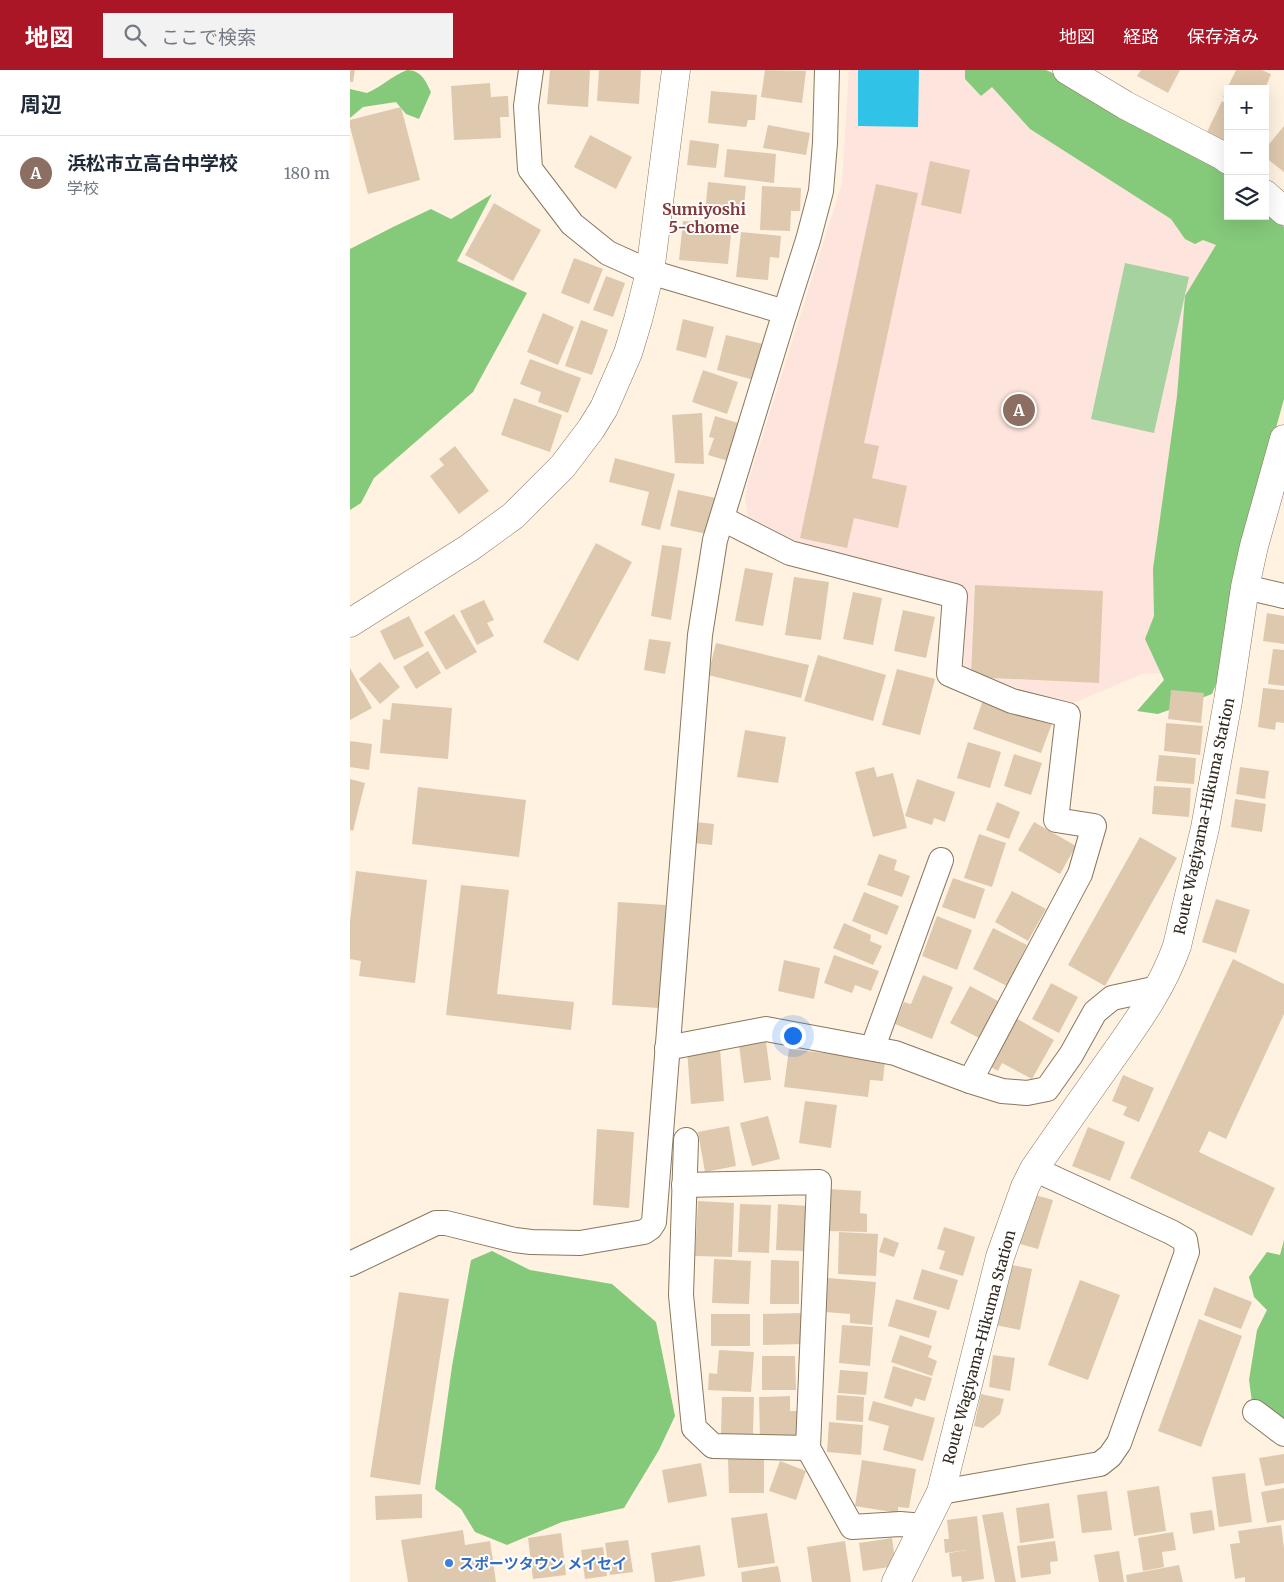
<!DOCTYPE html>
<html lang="ja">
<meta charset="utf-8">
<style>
:root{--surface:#fff;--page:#f2f2f3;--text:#1f2937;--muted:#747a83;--line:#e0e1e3;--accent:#ab1627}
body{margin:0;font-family:Merriweather,"Noto Sans JP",serif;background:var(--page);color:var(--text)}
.controls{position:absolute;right:15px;top:15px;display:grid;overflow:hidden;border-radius:0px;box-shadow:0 5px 20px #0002}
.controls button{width:45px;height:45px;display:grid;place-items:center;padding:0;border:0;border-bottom:1px solid var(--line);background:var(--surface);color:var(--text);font:25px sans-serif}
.you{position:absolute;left:442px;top:965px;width:18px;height:18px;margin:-12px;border:4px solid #fff;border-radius:50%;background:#1a73e8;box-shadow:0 0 0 8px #1a73e833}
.badge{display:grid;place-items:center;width:32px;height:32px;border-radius:50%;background:var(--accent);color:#fff;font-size:16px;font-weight:700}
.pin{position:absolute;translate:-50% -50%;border:2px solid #fff;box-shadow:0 1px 5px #0006}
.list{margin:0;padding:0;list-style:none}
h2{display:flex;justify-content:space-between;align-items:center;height:65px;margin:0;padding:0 20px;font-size:21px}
h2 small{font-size:16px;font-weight:400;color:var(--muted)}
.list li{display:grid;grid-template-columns:32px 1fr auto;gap:15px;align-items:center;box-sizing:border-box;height:75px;padding:0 20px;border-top:1px solid var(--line)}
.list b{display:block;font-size:19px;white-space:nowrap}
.list p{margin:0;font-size:16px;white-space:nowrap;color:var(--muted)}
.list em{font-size:16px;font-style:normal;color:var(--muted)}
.icon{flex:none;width:28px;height:28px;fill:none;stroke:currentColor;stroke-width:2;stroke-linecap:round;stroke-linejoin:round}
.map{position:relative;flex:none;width:934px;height:1512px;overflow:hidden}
header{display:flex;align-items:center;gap:30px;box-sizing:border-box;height:70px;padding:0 25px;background:var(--accent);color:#fff}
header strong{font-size:24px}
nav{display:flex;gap:28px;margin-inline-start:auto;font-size:18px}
.search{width:350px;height:45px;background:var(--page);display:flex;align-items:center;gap:12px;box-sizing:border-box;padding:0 18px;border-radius:0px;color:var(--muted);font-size:19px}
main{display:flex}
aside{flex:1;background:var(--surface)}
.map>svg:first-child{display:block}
.education{fill:#fde4dd}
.green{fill:#a5d29e}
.forest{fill:#85c97b}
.water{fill:#30c3e7}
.building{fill:#dec9ae}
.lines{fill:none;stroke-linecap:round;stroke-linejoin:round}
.minor-casing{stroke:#8a775e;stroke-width:26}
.tertiary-casing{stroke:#8a775e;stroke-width:29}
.secondary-casing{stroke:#8a775e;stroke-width:29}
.minor{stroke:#fff;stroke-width:24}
.tertiary{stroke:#fff;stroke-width:28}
.secondary{stroke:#fff;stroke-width:28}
.shop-dot{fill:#3f7fe0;stroke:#fff;stroke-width:2}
.labels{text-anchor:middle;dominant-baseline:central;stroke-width:4;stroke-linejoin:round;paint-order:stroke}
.street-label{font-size:15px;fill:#31291e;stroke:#fff}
.shop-label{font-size:15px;font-weight:bold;fill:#366cbe;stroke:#fff;text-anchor:start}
.neighbourhood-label{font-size:16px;font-weight:bold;fill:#833b39;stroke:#fff}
</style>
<header>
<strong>地図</strong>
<div class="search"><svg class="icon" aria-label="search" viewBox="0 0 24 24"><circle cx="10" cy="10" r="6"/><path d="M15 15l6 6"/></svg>ここで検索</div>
<nav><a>地図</a><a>経路</a><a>保存済み</a></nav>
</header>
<main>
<aside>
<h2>周辺<small></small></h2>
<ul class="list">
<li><span class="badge" style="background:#8d6e63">A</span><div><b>浜松市立高台中学校</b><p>学校</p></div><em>180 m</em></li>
</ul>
</aside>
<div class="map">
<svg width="934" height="1512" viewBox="0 0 934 1512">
<rect width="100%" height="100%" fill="#fff2e1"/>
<polygon class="education" points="499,0 659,0 878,146 855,601 792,604 719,635 611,599 617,518 495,488 411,459 398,447 395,429 398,412 492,113"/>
<polygon class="green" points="775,193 839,207 804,363 741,349"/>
<g class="forest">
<path d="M57,0C71,0 76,11 81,22L69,49L56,44L46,32L13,37L0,48V19L17,23C31,17 42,6 57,0Z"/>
<polygon points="615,0 696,0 705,4 878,103 878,146 915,146 915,137 934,157 934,329 906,430 877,587 862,624 808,644 787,641 814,610 795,569 804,546 803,499 827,326 835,226 866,175 853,170 845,174 835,169 821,149 680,59 642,17 631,26 615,9"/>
<polygon points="142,124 107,191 177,223 123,322 24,408 11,433 0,440 0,179 43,157 81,139 101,149"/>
<polygon points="934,1170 934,1354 902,1332 899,1310 907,1260 917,1240 904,1227 899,1207 917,1182 930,1185"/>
<polygon points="142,1181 180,1200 262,1214 306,1252 325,1346 309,1380 274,1438 212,1452 157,1475 125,1462 111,1439 85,1419 102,1296 121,1190"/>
</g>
<polygon class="water" points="508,0 569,0 568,57 508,56"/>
<g class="building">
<polygon points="0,0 5,0 3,12 0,12"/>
<polygon points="200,0 240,0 238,37 197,34"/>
<polygon points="249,0 291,0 289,34 247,31"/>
<polygon points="415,0 456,1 452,33 411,27"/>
<polygon points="791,0 830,0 818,23 787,6"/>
<polygon points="886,0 912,0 921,4 915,19 878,19 878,29 873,27"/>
<polygon points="140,13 141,27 158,26 159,47 150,47 151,68 104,70 101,16"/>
<polygon points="361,21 407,25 405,50 398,50 396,57 358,53"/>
<polygon points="872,31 878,34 878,73 857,62"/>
<polygon points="51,37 70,110 18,124 0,57 0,50"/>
<polygon points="418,55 460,63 456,85 413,78"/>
<polygon points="934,56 934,102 915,87 915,79"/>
<polygon points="240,65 282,87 266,119 224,97"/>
<polygon points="340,70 369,74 366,98 337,95"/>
<polygon points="377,79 426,84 424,113 374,107"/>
<polygon points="580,91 620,100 611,144 571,135"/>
<polygon points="358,112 396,116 393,147 355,143"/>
<polygon points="526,114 568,123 514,373 529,376 522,408 557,416 548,458 504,448 497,478 450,468"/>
<polygon points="412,116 451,118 450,141 441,141 440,161 410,160"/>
<polygon points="144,133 191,160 163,211 115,185"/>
<polygon points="333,151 382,155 378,194 329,190"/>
<polygon points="391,162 431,166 429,188 420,187 418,210 386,207"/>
<polygon points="224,188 253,199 239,234 211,223"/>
<polygon points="256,206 275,213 263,247 243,240"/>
<polygon points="193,243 224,257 208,295 177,282"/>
<polygon points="333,249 364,257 356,288 326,280"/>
<polygon points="231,250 258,260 242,305 215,296"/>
<polygon points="376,265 413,274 404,310 367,300"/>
<polygon points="180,289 231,308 218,343 188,332 191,322 170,314"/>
<polygon points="353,300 388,312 377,344 342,332"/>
<polygon points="164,328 212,345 200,382 151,365"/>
<polygon points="352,343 354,394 325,393 322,345"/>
<polygon points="365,346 395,355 385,393 358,385 364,368 359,367"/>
<polygon points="105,376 139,421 109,444 80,406 94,395 89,389"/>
<polygon points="265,388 325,404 310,460 291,455 299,422 259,412"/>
<polygon points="328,420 366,428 357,464 320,456"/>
<polygon points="246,473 282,492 228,591 193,572"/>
<polygon points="312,475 332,478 321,550 301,546"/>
<polygon points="395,498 423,503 413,556 385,551"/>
<polygon points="444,507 479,512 471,570 435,565"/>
<polygon points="625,515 753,521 749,613 621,607"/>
<polygon points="503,522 532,528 523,575 493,569"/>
<polygon points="134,530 144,550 137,553 144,566 127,575 110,541"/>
<polygon points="553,540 585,547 576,588 544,581"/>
<polygon points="917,543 934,546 934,574 913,571"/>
<polygon points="104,544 127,582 96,600 74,562"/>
<polygon points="59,546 74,576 44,590 30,561"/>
<polygon points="299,569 321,572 315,604 294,600"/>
<polygon points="366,573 459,595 451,628 358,605"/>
<polygon points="923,579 934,580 934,616 918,614"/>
<polygon points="78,581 91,603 66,619 53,597"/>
<polygon points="468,585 536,605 523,651 454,631"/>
<polygon points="30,592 50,617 30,634 9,609"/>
<polygon points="0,598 22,638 0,650"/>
<polygon points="547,599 585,609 570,665 532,655"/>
<polygon points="913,618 934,620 934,653 926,652 925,660 908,657"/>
<polygon points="821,620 854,623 851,653 818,649"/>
<polygon points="635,624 704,648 691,683 623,659"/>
<polygon points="42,633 102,638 98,689 30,683 33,649 40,650"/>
<polygon points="816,653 853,656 850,685 814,681"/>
<polygon points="395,660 436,667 428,713 387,707"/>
<polygon points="0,671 22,674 19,700 0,697"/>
<polygon points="618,672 651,682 640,718 607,708"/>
<polygon points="664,684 692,693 681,725 654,716"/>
<polygon points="809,685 846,688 844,714 806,711"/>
<polygon points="524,697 527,707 543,703 557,758 523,767 505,702"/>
<polygon points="890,697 919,701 915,729 886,724"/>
<polygon points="0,709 15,713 3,761 0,760"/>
<polygon points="567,709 605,722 595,752 584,748 582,755 555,746"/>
<polygon points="804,716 841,718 839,747 802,744"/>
<polygon points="68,717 176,730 169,787 62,774"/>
<polygon points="885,729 916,734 912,762 881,757"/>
<polygon points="647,732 670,742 659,769 636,760"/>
<polygon points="345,752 364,754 362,775 343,773"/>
<polygon points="684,752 726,776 710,804 668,780"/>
<polygon points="629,764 656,773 642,817 614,808"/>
<polygon points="790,767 827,788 755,916 718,895"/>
<polygon points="529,784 547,790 544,800 560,806 552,827 517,815"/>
<polygon points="6,801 77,810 65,913 9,906 11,891 0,889 0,851"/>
<polygon points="603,808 635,819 625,849 592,837"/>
<polygon points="111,815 159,820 147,924 224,932 221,960 96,945"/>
<polygon points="662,821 696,839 678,871 645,852"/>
<polygon points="514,822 549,836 537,865 502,851"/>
<polygon points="866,829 900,840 886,883 852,872"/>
<polygon points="268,832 316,835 309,938 262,935"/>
<polygon points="587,846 622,860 607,900 572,886"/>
<polygon points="494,853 521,865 520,871 532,876 523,895 483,878"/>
<polygon points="643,858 677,875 657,916 623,899"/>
<polygon points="484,885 529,901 521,921 505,915 502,923 474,913"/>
<polygon points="883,889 934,914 934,944 876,1069 859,1061 849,1082 925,1118 902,1166 780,1108"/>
<polygon points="434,890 470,898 464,929 428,921"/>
<polygon points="573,905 603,917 582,969 545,954 554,932 561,934"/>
<polygon points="701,913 728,927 709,963 682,949"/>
<polygon points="620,916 648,931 629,968 600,953"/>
<polygon points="666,948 704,970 682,1009 652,993 648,1001 639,996"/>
<polygon points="416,972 421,1010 394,1013 389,975"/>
<polygon points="370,978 374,1031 341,1034 337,980"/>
<polygon points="439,979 535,990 533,1011 520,1010 518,1027 434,1017"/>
<polygon points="773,1005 804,1018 789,1052 773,1045 777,1037 762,1031"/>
<polygon points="455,1031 487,1035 481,1078 449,1073"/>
<polygon points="418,1046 430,1089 402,1096 390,1053"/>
<polygon points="379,1056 386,1096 355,1102 348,1062"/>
<polygon points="738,1057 775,1072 760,1111 722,1096"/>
<polygon points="247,1059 284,1062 279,1138 243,1135"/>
<polygon points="479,1119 511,1121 510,1143 517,1144 517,1162 477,1161"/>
<polygon points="682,1124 703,1130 688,1179 667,1173"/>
<polygon points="348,1131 384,1133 382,1187 345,1186"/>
<polygon points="390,1134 421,1135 419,1183 388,1182"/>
<polygon points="428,1134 458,1136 456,1181 426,1180"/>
<polygon points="594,1157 625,1167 613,1206 589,1199 595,1181 587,1179"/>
<polygon points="489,1162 528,1164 526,1206 488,1204"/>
<polygon points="534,1167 549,1173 544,1187 529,1182"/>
<polygon points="364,1189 401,1191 399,1234 362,1233"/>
<polygon points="421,1190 449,1191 449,1234 420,1234"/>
<polygon points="657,1194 682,1199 670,1260 645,1255"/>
<polygon points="572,1199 608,1210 599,1240 563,1229"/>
<polygon points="478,1208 526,1212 522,1255 500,1253 500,1244 475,1242"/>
<polygon points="730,1210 770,1225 738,1310 698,1295"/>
<polygon points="864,1217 902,1232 891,1259 854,1245"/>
<polygon points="49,1222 99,1229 70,1415 20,1407"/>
<polygon points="546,1229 587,1241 579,1268 538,1256"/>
<polygon points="453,1243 454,1274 413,1275 413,1244"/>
<rect x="361" y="1244" width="39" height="32"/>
<polygon points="849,1249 892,1266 851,1377 808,1361"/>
<polygon points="492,1255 523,1257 520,1296 489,1293"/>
<polygon points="550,1265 582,1276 578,1287 587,1291 582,1306 541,1292"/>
<polygon points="369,1280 404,1282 401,1322 358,1320 359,1303 367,1304"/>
<polygon points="643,1285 665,1288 660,1321 639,1317"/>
<polygon points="412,1286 445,1286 446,1320 412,1320"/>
<polygon points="543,1296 582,1308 575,1331 565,1328 562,1337 534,1328"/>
<polygon points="490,1300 518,1302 516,1325 488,1323"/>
<polygon points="631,1324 654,1329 650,1344 633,1358 624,1356"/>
<polygon points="487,1325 514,1327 513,1352 486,1350"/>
<polygon points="440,1326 440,1341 448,1341 448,1369 410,1369 409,1327"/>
<polygon points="372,1327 404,1327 403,1365 371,1364"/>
<polygon points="523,1331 585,1348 573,1391 533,1380 539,1356 518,1350"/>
<polygon points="479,1352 513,1355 511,1385 477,1382"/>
<polygon points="934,1384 934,1413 915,1416 909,1388"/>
<polygon points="378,1389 414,1389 414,1423 379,1423"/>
<polygon points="512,1390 566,1399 559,1438 548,1437 548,1443 505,1436"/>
<polygon points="430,1391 456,1401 446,1430 419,1421"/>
<polygon points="351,1393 357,1426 318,1433 312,1400"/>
<polygon points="895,1403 902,1452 869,1457 862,1407"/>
<polygon points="809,1416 816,1461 784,1466 777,1421"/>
<polygon points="934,1418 934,1450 917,1453 911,1422"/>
<polygon points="757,1421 762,1460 732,1463 727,1425"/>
<polygon points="72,1424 72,1448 26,1450 25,1426"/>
<polygon points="699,1433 704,1468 670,1473 666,1438"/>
<polygon points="862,1440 865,1460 843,1464 840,1443"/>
<polygon points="653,1442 666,1512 645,1512 632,1445"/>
<polygon points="417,1443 425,1493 388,1498 381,1448"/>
<polygon points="627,1446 634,1509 612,1512 611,1506 602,1507 599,1483 617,1480 595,1483 594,1469 599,1469 597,1450"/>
<polygon points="931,1455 934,1478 934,1512 895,1512 895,1507 885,1509 880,1474 890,1473 888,1461"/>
<polygon points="113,1460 115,1475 140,1471 146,1512 58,1512 51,1470"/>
<polygon points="823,1462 826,1480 812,1482 814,1497 793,1501 788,1468"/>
<polygon points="211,1463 216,1505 183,1509 178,1468"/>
<polygon points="542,1468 546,1496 513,1501 509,1473"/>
<polygon points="278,1470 283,1502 260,1505 255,1473"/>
<polygon points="495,1471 501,1512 462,1512 457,1477"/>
<polygon points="705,1471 708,1491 700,1492 701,1504 671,1508 667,1476"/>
<polygon points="350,1475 355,1506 320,1512 305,1512 301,1483"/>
<polygon points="253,1477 257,1506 235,1509 231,1480"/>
<polygon points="769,1481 774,1512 749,1512 744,1485"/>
<polygon points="829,1495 833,1512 777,1512 776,1505"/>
<polygon points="428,1496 431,1512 392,1512 391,1502"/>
</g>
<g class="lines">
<g class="minor-casing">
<g id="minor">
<polyline points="435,242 458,170 471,121 475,73 477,0"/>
<polyline points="373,449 440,483 605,526 599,604 662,631 718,645 706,750 744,756 730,804 620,1011"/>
<polyline points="895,517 934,526"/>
<polyline points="523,977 591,790"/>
<polyline points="317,978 416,959 545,983 620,1011 652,1021 677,1023 697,1019 721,985 745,942 762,928 808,918"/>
<polyline points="336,1070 331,1225 344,1358 363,1376 458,1378"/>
<polyline points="334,1115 469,1112 458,1378 502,1457 550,1454 574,1456"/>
<polyline points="0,1194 86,1153 96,1153 165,1170 181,1172 230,1173 294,1162 300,1158 304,1152 350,565 365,470 435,242 300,202 258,183 222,154 180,99 176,36 181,0"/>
<polyline points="905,1342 934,1364"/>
<polyline points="591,1422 750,1394 760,1386 769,1373 837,1182 835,1170 821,1162 684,1099"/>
</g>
</g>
<g class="tertiary-casing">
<polyline id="tertiary" points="0,553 119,478 163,446 213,396 241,359 254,338 278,283 288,250 300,202 326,0"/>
</g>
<g class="secondary-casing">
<g id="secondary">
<polyline points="717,0 775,35 873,86 878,90"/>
<polyline points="915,124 934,141"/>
<path d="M546,1512L591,1422L650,1187L675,1117L684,1099C709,1063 734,1027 759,992C785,955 812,919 827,876L855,758L878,631L895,517L904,476L934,369"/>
</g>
</g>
<use href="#minor" class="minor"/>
<use href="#tertiary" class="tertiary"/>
<use href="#secondary" class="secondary"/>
</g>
<circle class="shop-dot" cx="99" cy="1493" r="5"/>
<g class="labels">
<g class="street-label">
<text transform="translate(854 746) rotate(-78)">Route Wagiyama-Hikuma Station</text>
<text transform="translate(629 1277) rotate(-75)">Route Wagiyama-Hikuma Station</text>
</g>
<g class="shop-label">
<text x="109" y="1493">スポーツタウン メイセイ</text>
</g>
<g class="neighbourhood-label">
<text x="354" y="139">Sumiyoshi<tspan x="354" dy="18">5-chome</tspan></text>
</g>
</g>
</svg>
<div class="controls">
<button>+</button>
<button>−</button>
<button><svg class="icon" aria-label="layers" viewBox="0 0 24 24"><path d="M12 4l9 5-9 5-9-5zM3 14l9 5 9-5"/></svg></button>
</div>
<div class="you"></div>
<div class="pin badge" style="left:669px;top:340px;background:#8d6e63">A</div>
</div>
</main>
